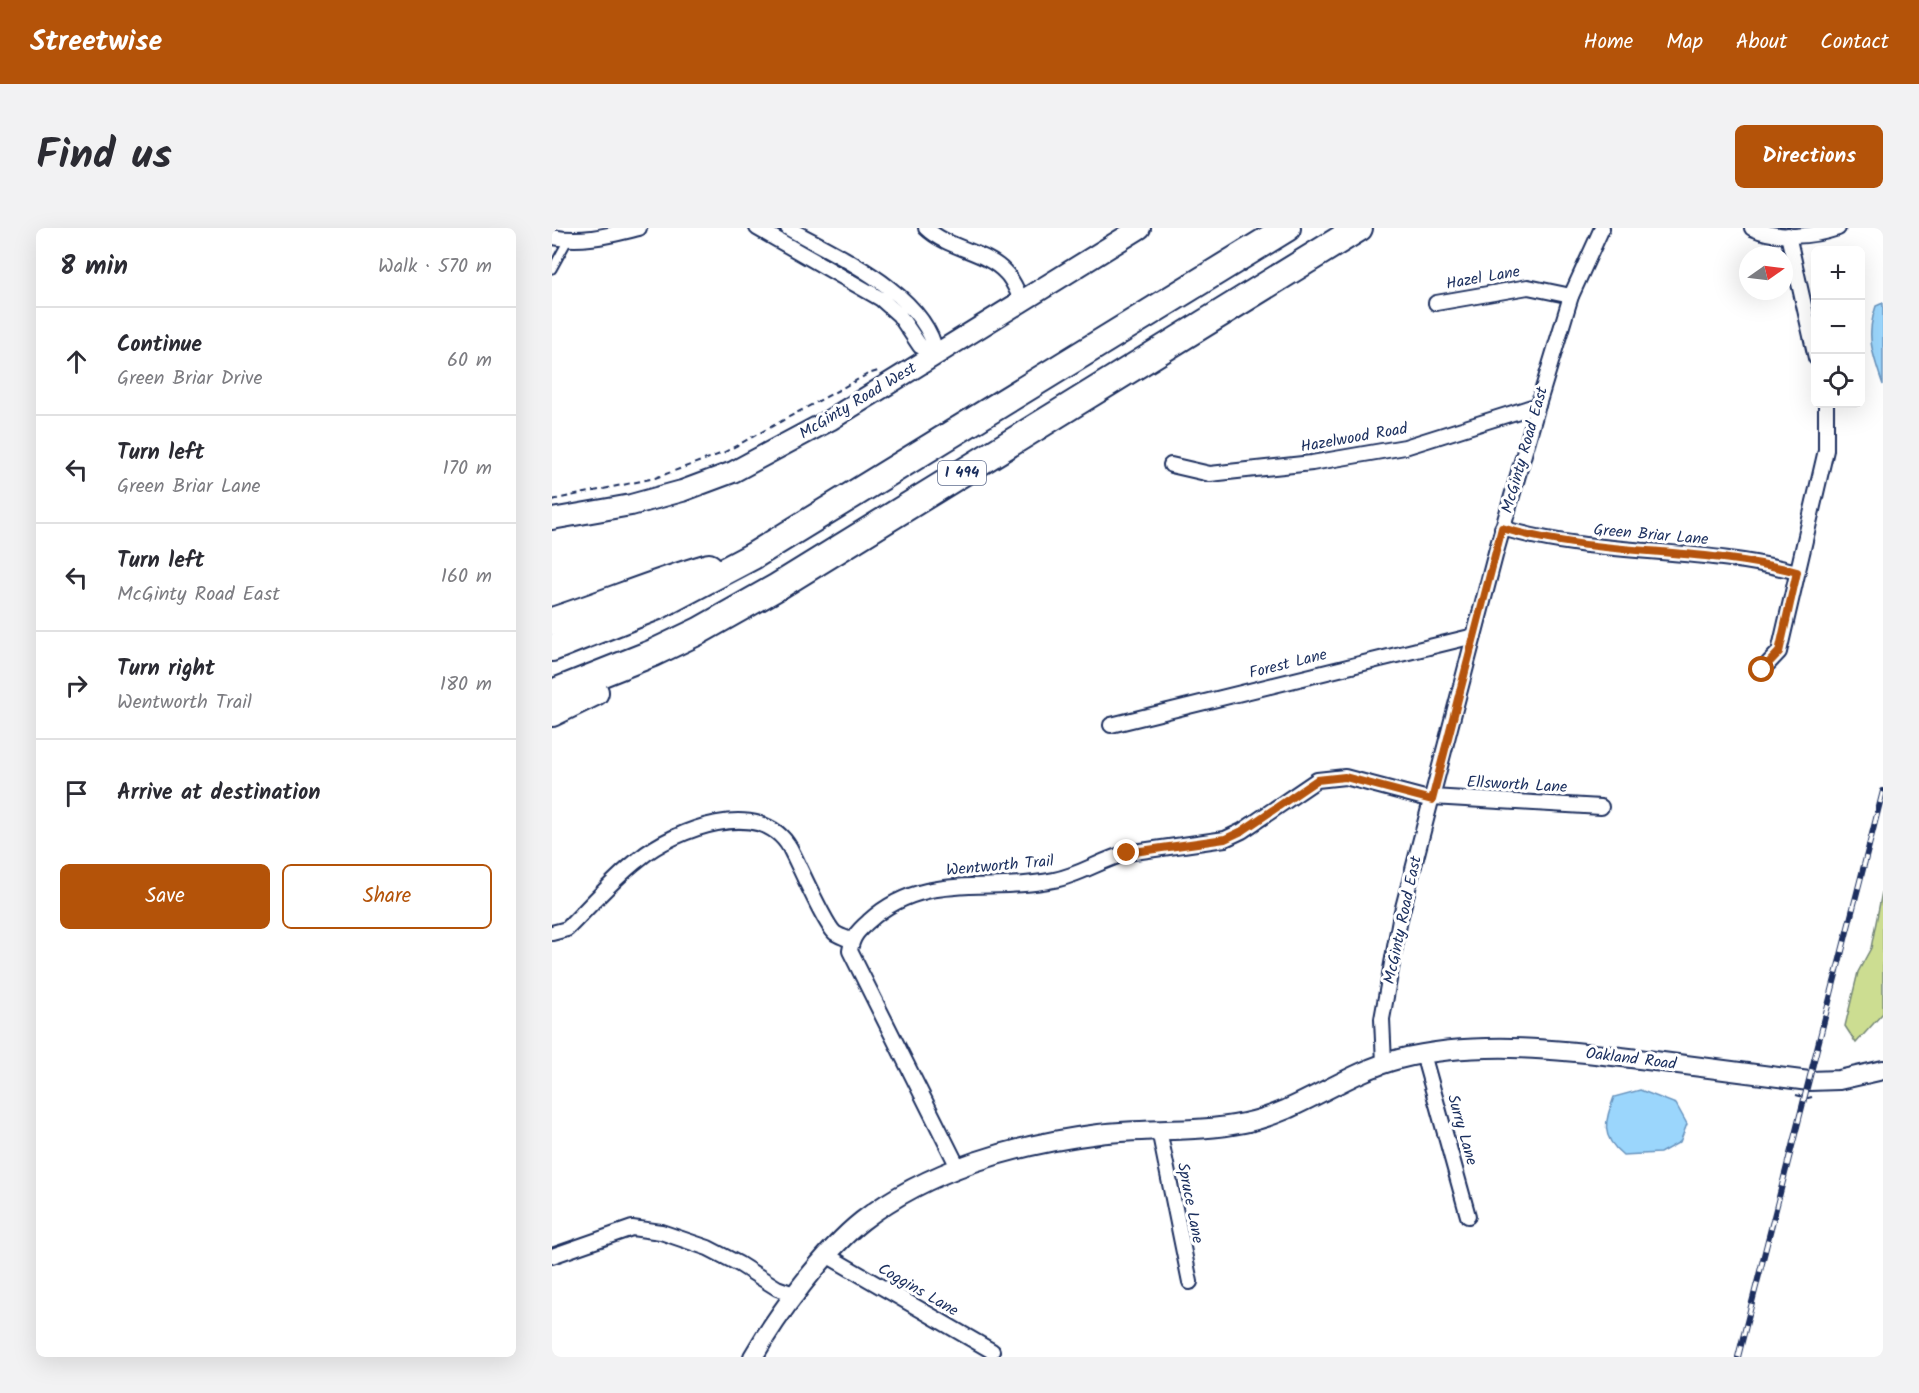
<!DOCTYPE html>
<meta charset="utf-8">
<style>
:root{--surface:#fff;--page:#f2f2f3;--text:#2b2b33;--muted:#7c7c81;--line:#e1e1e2;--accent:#b45309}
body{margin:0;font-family:Kalam,sans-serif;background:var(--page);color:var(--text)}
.controls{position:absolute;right:18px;top:18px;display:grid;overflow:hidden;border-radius:9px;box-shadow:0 6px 24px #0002}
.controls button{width:54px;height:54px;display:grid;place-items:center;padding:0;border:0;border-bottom:2px solid var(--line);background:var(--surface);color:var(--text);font:30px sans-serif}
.compass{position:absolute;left:1187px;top:18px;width:54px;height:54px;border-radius:50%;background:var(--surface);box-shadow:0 6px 24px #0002;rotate:76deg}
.stop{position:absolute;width:18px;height:18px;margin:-14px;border:4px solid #b45309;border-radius:50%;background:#fff}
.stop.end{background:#b45309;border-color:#fff;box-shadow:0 2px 6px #0008}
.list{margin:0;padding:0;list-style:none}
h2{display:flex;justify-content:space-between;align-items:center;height:78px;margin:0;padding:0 24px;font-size:26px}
h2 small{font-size:20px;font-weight:400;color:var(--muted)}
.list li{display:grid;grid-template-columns:39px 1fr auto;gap:18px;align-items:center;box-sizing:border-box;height:108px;padding:0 24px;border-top:2px solid var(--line)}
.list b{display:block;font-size:22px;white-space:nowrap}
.list p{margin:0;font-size:20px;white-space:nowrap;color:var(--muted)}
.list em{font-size:20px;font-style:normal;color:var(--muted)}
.actions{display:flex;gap:12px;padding:18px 24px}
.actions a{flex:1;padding:14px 0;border:2px solid var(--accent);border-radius:9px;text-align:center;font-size:21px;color:var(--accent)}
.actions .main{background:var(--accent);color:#fff}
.icon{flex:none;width:33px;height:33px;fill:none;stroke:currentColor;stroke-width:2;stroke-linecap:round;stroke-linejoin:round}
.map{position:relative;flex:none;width:1331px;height:1129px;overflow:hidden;border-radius:9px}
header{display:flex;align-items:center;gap:36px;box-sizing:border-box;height:84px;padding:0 30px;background:var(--accent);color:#fff}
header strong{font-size:28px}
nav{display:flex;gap:33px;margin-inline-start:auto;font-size:21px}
.intro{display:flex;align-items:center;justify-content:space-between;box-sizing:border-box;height:144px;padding:0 36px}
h1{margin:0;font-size:42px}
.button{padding:15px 27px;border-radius:9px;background:var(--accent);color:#fff;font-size:21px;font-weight:700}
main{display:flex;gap:36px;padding:0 36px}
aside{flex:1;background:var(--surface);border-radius:9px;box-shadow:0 6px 24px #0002}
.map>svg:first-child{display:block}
.green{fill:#ccdd91;stroke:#748678;stroke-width:1.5}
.water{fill:#9bd6fc;stroke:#6893bd;stroke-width:1.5}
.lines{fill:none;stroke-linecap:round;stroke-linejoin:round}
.service-casing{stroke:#1b2f5e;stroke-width:11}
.minor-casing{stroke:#1b2f5e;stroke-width:18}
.tertiary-casing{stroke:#1b2f5e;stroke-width:22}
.secondary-casing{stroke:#1b2f5e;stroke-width:24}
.motorway-casing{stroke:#1b2f5e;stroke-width:30}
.path{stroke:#1b2f5e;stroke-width:2;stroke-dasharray:6 4.5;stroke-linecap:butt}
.service{stroke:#fff;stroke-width:7}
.minor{stroke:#fff;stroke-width:14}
.tertiary{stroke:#fff;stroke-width:18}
.secondary{stroke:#fff;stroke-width:20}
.motorway{stroke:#fff;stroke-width:26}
.rail-casing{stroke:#1b2f5e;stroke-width:6}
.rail{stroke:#fff;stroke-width:4;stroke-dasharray:11;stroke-linecap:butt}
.route{stroke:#b45309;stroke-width:8}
.labels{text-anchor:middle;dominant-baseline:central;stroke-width:6;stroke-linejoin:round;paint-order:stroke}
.shield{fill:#fff;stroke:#5f6d8e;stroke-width:1.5}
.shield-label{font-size:15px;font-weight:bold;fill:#1b2f5e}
.street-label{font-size:16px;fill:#1b2f5e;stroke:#fff}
</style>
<header>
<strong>Streetwise</strong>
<nav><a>Home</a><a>Map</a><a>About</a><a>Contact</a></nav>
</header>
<div class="intro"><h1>Find us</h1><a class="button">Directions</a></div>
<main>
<aside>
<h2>8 min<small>Walk · 570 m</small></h2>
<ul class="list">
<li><svg class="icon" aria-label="ahead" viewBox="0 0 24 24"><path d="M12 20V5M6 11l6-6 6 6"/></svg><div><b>Continue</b><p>Green Briar Drive</p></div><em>60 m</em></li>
<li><svg class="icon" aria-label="left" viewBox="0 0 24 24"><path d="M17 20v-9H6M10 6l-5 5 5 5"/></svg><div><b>Turn left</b><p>Green Briar Lane</p></div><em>170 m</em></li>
<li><svg class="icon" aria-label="left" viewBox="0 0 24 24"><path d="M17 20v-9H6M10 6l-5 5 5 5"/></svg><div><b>Turn left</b><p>McGinty Road East</p></div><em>160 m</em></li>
<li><svg class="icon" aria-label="right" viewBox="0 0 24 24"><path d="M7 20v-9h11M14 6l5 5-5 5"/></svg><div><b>Turn right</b><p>Wentworth Trail</p></div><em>180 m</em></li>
<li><svg class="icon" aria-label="arrive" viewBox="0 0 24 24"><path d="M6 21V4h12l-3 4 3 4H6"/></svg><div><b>Arrive at destination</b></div></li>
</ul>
<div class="actions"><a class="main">Save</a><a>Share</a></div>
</aside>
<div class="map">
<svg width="1331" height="1129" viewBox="0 0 1331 1129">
<rect width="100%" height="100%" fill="#fff"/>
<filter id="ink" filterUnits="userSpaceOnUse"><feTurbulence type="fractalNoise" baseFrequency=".0167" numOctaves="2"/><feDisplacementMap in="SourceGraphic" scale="12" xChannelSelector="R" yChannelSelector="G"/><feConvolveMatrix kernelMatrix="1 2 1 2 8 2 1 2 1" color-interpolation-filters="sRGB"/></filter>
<g filter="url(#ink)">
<polygon class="green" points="1331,659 1331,785 1304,815 1293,798 1306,744 1319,720"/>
<g class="water">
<path d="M1331,75V157C1321,127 1313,109 1324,78Z"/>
<path d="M1088,862L1124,876L1135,896L1128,914L1108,925L1071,927C1048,908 1053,894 1062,869Z"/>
</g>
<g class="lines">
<g class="service-casing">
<polyline id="service" points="0,41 16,12"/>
</g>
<g class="minor-casing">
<g id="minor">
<path d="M205,0L329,71L347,87L368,118L384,125C373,65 285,28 236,0"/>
<path d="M374,0C396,21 434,23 453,44C461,51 465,64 470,73"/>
<path d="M1200,0C1227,12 1259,9 1286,0"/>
<polyline points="1236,7 1264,130"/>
<path d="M0,9C31,15 58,7 87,0"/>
<polyline points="884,75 976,59 1019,68"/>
<polyline points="619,237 658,246 760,235 853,219 986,177"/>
<path d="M950,300C1046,329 1149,318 1245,344"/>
<polyline points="1210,442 1227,424 1274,222 1274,176"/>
<polyline points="559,497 922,408"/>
<polyline points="880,569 1049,579"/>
<path d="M0,705L15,701C38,678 61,651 87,631C122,602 209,568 238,620C246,635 273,697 283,705C287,708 295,710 299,713"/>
<polyline points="871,826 916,988"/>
<polyline points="832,835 830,791 848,691 944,324 986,177 1019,68 1050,0"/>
<polyline points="607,902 638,1054"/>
<path d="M407,941L298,723C300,708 307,702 317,693C373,642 436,666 502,652C528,647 549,632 575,625L673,611L690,603L765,552L793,549L880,572"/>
<polyline points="0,1028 80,1000 109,1004 156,1020 187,1036 225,1060 245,1067"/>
<polyline points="276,1028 440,1123"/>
</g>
</g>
<g class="tertiary-casing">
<path id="tertiary" d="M201,1129C225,1087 272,1023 310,993C375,942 465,916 547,906C595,900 644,905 692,895C748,884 792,845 847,831C928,811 1014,822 1095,832C1149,839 1203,846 1257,853L1287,852L1331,842"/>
</g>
<g class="secondary-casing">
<polyline id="secondary" points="0,291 79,277 130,263 181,244 278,192 588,0"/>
</g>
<g class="motorway-casing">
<g id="motorway">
<path d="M0,393C53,376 104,354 157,339"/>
<polyline points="0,420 106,378 201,328 735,0"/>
<polyline points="0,465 101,425 147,403 225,359 807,0"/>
<polyline points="0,485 43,464"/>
</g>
</g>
<g class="path">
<polyline points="0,272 103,250 171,225 316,146 326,143"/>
<polyline points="1244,867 1256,870 1264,868"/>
</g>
<use href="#service" class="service"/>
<use href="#minor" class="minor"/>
<use href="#tertiary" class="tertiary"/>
<use href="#secondary" class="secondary"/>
<use href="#motorway" class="motorway"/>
<g class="rail-casing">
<polyline id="rail" points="1186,1129 1331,563"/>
</g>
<use href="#rail" class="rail"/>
</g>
</g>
<g class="lines" filter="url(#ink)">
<path class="route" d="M575,625L673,611L690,603L765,552L793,549L880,572L950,300C1046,329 1149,318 1245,344L1227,424L1210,442"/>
</g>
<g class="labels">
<rect class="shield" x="386" y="233" width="48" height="24" rx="4.5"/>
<g class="shield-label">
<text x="410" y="245">I 494</text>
</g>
<g class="street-label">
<text transform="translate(931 50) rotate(-10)">Hazel Lane</text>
<text transform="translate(306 173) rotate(-31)">McGinty Road West</text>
<text transform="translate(802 210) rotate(-10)">Hazelwood Road</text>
<text transform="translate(973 222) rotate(-74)">McGinty Road East</text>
<text transform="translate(1099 307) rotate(5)">Green Briar Lane</text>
<text transform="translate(736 436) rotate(-14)">Forest Lane</text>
<text transform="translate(965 557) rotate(3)">Ellsworth Lane</text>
<text transform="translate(448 638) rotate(-5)">Wentworth Trail</text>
<text transform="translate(851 692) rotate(-78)">McGinty Road East</text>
<text transform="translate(1079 831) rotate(7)">Oakland Road</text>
<text transform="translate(910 902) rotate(74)">Surry Lane</text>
<text transform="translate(638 975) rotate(79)">Spruce Lane</text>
<text transform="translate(366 1062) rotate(30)">Coggins Lane</text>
</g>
</g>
</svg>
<div class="controls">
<button>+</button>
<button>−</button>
<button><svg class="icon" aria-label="locate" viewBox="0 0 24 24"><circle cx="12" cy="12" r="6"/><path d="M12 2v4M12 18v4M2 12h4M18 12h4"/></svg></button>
</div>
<svg class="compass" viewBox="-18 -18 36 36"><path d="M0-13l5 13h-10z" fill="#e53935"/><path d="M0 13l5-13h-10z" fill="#7c7c81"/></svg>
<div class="stop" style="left:1210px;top:442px"></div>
<div class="stop end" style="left:575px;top:625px"></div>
</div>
</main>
